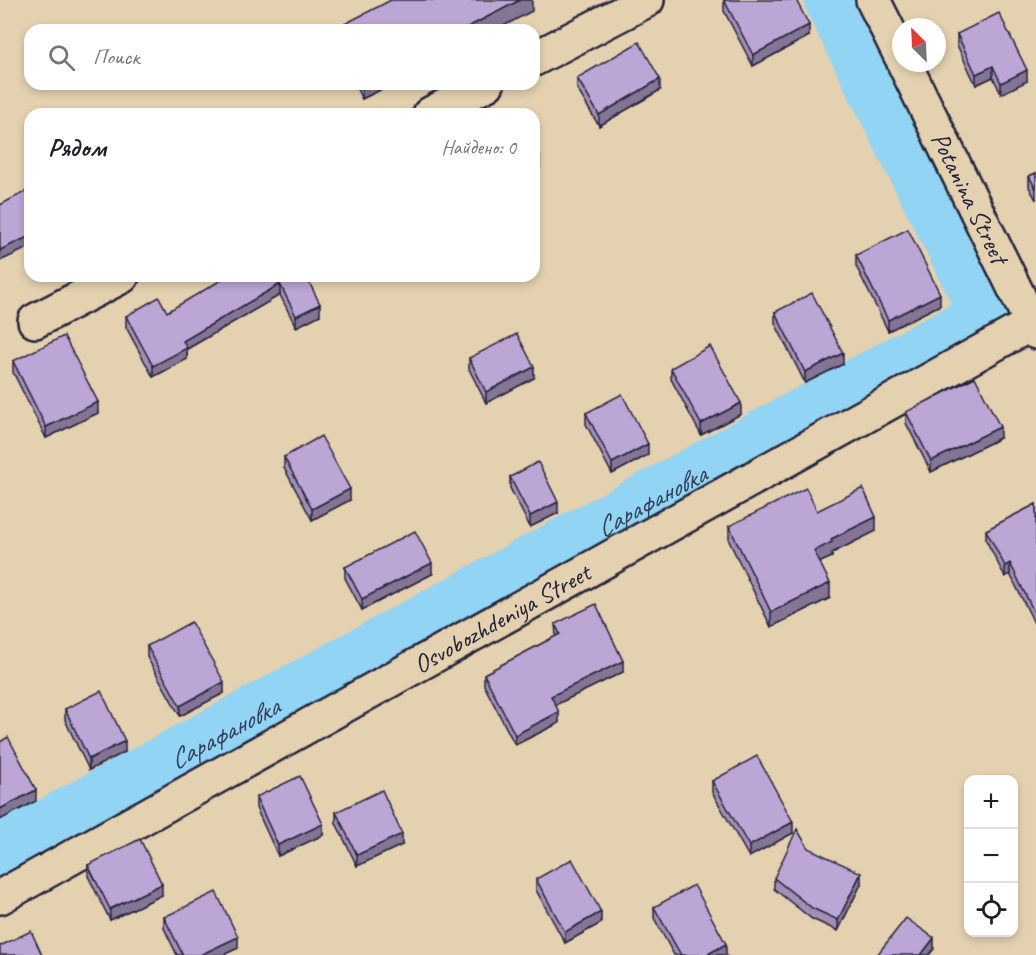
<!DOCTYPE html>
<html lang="ru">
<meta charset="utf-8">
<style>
:root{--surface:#fff;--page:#f6f6f6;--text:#202124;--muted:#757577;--line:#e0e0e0}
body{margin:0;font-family:Caveat,sans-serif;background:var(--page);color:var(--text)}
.controls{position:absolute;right:18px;bottom:18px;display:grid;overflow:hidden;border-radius:12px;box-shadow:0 3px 9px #0003}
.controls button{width:54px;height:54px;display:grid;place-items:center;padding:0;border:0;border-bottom:2px solid var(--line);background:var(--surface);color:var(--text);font:30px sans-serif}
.compass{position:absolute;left:892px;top:18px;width:54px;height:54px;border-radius:50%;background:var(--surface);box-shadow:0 3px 9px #0003;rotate:336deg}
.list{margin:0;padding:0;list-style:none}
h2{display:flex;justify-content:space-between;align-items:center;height:78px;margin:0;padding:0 24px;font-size:26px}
h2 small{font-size:20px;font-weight:400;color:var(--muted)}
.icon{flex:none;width:33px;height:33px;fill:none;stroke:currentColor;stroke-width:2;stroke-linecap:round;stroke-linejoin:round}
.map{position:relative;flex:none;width:1036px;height:955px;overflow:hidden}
.search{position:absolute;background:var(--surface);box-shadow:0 3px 9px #0003;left:24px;top:24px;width:516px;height:66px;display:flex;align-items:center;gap:15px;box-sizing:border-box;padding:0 21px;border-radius:18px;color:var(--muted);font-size:22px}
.panel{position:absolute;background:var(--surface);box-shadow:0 3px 9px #0003;left:24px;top:108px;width:516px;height:174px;border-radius:18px}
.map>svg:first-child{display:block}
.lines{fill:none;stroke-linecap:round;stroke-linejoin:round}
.river{stroke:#91d4f3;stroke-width:60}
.street-casing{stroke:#22223b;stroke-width:38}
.street{stroke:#e4d1af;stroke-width:33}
.wall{fill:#a28fb7;stroke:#22223b;stroke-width:1.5}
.shaded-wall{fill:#847495;stroke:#22223b;stroke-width:1.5}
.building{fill:#bca6d5;stroke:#22223b;stroke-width:1.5}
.labels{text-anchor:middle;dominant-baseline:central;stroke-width:4.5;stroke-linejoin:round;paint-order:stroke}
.street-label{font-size:26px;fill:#22223b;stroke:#e4d1af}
.water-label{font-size:27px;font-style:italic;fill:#333d57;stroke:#e4d1af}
</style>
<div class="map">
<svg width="1036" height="955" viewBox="0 0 1036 955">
<rect width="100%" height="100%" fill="#e4d1af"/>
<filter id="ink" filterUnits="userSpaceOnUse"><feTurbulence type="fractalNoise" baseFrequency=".0167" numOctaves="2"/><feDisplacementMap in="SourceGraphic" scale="12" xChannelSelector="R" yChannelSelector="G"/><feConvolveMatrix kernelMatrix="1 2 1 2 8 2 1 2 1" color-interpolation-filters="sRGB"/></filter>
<g filter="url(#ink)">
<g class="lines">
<path class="river" id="s1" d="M0,855L991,316L834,0"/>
<g class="street-casing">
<g id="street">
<polyline points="873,0 901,56"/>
<polyline points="534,59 647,0"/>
<path id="s2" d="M904,63L1036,332"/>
<polyline points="430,114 487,84"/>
<polyline points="35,321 122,276"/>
<path id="s3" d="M0,897L1036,321"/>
</g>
</g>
<use href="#street" class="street"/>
</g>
<g class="wall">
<polygon points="724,0 809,36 753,66 724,11"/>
<polygon points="957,34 1027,81 1001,94 993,77 976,85 957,45"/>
<polygon points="577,78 660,90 599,126 577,89"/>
<polygon points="354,84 392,84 362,99"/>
<polygon points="1036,173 1036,200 1029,187 1029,176"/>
<polygon points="856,255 940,305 888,331 856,266"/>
<polygon points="306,276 320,315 296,327 280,295 187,349 187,359 153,377 126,327 126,316 167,312"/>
<polygon points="775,312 843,364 805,383 775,323"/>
<polygon points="469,358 534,378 486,403 469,369"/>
<polygon points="13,361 98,413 46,438 13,372"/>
<polygon points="671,368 741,414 701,435 671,379"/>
<polygon points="906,412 1000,438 931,472 906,423"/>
<polygon points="586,413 648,455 612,474 586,424"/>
<polygon points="284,457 350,500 312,520 284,468"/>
<polygon points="510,477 558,513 530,527 510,488"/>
<polygon points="1036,504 1036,627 1010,574 1005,577 986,540 986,530"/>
<polygon points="817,511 876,531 832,553 832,557 820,562 830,598 771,627 729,541 729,526"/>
<polygon points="345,567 432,574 362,610 345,578"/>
<polygon points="555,624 623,672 555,705 559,723 515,745 484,685 484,674 556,636"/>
<polygon points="147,646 224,693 180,716 147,657"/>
<polygon points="65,709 125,752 89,770 65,720"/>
<polygon points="712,781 793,833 749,857 712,792"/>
<polygon points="256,797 323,835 278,856 256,808"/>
<polygon points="336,812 402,845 357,866 336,823"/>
<polygon points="808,848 861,884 838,931 812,919 774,889 774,878"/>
<polygon points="88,865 162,895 110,920 88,876"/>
<polygon points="536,879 601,923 565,943 536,890"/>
<polygon points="654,907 726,955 674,955 654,918"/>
<polygon points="164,917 238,948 223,955 177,955 164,928"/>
</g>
<g class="shaded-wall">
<polygon points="520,0 532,0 532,11 496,30 462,30"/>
<polygon points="809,25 809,36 753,66 753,55"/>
<polygon points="993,66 993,77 976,85 976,74"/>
<polygon points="1027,70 1027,81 1001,94 1001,83"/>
<polygon points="660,79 660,90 599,126 599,115"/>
<polygon points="362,84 392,84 362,99"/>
<polygon points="540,156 540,167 534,170 534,159"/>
<polygon points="30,236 30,247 0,261 0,250"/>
<polygon points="280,284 280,295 187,349 187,359 153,377 153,366 183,341"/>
<polygon points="940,294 940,305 888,331 888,320"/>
<polygon points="320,304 320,315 296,327 296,316"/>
<polygon points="843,353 843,364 805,383 805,372"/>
<polygon points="534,367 534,378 486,403 486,392"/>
<polygon points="98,402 98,413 46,438 46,427"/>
<polygon points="741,403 741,414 701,435 701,424"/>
<polygon points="1000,427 1000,438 931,472 931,461"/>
<polygon points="648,444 648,455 612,474 612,463"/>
<polygon points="350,489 350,500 312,520 312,509"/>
<polygon points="558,502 558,513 530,527 530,516"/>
<polygon points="876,517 876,531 832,553 832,557 814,565 814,551 831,539"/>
<polygon points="432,563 432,574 362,610 362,599"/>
<polygon points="1010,563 1010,574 1005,577 1005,566"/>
<polygon points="830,583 830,598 771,627 771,612"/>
<polygon points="623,661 623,672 551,707 551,696"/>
<polygon points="224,682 224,693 180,716 180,706"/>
<polygon points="559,712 559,723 515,745 515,735"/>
<polygon points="125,741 125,752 89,770 89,759"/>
<polygon points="36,790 36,801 0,820 0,809"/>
<polygon points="793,822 793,833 749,857 749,846"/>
<polygon points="323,824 323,835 278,856 278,845"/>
<polygon points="402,834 402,845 357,866 357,855"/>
<polygon points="861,873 861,884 838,931 838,920"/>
<polygon points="162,884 162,895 110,920 110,909"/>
<polygon points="601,912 601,923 565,943 565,932"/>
<polygon points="238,937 238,948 223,955 200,955"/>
<polygon points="934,938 934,949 929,955 921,955"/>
<polygon points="726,944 726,955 706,955"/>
</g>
<g class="building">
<polygon points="391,0 520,0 462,30 336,30 335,29"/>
<polygon points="724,0 796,0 809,25 753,55"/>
<polygon points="999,13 1027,70 1001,83 993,66 976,74 957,34"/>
<polygon points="639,42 660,79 599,115 577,78"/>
<polygon points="534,146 540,156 534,159"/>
<polygon points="1036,173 1036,189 1029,176"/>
<polygon points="30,189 30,236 0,250 0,205"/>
<polygon points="908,229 940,294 888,320 856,255"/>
<polygon points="228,276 306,276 320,304 296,316 280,284 183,341 187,348 153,366 126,316 159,297 167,312"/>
<polygon points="812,293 843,353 805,372 775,312"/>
<polygon points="517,334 534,367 486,392 469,358"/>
<polygon points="64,336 98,402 46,427 13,361"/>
<polygon points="710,346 741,403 701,424 671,368"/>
<polygon points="975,377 1000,427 931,461 906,412"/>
<polygon points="622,394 648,444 612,463 586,413"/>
<polygon points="321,436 350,489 312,509 284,457"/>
<polygon points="538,462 558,502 530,516 510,477"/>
<polygon points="806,488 817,511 863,488 876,517 831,539 832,542 814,551 830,583 771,612 729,526"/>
<polygon points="1036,504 1036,616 1010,563 1005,566 986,530"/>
<polygon points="415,531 432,563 362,599 345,567"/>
<polygon points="596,604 623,661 551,696 559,712 515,735 484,674 560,634 555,624"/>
<polygon points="191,622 224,682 180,706 147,646"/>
<polygon points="101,691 125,741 89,759 65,709"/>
<polygon points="8,737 36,790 0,809 0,742"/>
<polygon points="757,756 793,822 749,846 712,781"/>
<polygon points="300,776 323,824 278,845 256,797"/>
<polygon points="382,790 402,834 357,855 336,812"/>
<polygon points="797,829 808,848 861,873 838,920 812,908 774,878"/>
<polygon points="140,839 162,884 110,909 88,865"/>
<polygon points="572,859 601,912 565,932 536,879"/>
<polygon points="694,885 726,944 706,955 681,955 654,907"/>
<polygon points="216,892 238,937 200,955 183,955 164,917"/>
<polygon points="906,918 934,938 921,955 877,955"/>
<polygon points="31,931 42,955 0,955 0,946"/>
</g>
</g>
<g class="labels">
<g class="street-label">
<text stroke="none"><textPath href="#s2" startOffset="150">Potanina Street</textPath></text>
<text stroke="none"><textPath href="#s3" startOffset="574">Osvobozhdeniya Street</textPath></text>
</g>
<g class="water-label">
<text stroke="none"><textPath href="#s1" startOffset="741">Сарафановка</textPath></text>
<text stroke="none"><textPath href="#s1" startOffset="255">Сарафановка</textPath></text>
</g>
</g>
</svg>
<div class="controls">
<button>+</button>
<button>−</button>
<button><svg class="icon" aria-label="locate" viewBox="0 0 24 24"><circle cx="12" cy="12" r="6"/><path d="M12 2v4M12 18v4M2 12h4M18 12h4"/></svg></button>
</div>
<svg class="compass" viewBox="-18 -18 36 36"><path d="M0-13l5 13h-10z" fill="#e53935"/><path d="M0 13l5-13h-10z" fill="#757577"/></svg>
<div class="search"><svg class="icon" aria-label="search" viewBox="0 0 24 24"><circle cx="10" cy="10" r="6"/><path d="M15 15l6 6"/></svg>Поиск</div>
<section class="panel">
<h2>Рядом<small>Найдено: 0</small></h2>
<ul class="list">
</ul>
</section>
</div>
